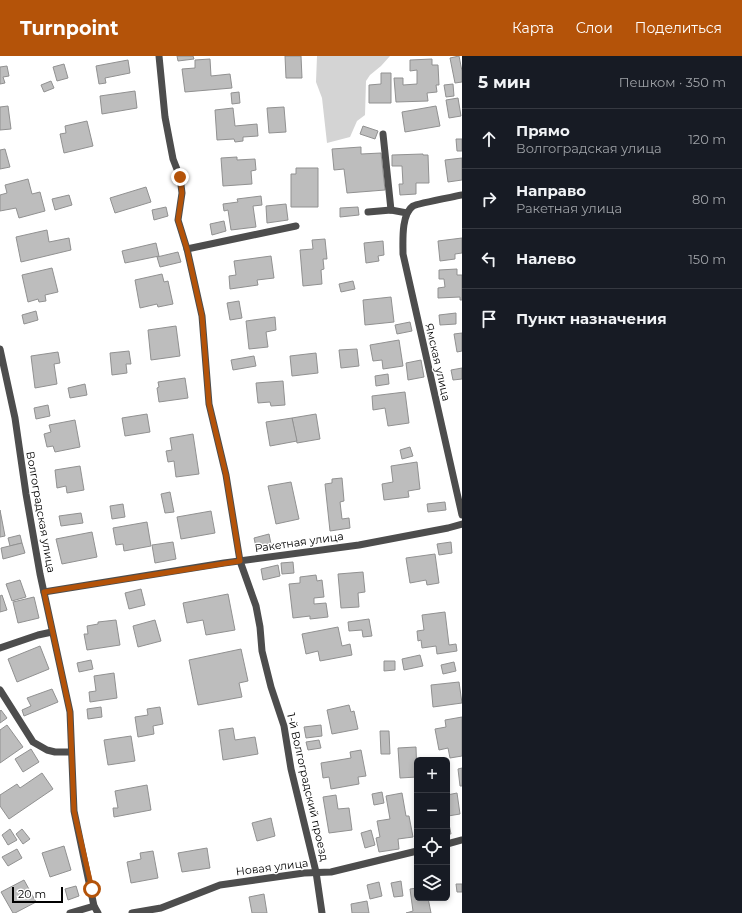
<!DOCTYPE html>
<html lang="ru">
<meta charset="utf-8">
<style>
:root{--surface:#171b24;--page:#242831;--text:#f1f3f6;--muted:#9ea1a6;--line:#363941;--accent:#b45309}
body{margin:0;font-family:Montserrat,sans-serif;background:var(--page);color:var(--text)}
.controls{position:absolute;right:12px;bottom:12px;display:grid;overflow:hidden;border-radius:6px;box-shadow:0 2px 6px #0003}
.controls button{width:36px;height:36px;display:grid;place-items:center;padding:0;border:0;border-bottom:1px solid var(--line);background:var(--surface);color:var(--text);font:20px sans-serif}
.scale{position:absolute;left:12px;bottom:10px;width:51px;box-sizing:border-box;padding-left:4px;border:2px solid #000;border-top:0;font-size:11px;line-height:14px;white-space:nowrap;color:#000;-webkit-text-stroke:3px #fff;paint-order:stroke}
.stop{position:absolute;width:12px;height:12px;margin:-9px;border:3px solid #b45309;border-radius:50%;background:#fff}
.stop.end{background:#b45309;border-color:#fff;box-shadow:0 1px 4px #0008}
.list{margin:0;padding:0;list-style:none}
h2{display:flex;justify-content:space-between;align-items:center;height:52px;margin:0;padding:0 16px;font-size:17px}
h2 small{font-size:13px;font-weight:400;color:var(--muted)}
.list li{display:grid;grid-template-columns:26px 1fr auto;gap:12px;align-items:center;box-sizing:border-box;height:60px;padding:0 16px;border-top:1px solid var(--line)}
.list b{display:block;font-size:15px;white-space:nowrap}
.list p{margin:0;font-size:13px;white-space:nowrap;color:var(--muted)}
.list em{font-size:13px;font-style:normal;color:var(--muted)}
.icon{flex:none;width:22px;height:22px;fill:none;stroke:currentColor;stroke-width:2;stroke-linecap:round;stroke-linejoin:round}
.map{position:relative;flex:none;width:462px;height:857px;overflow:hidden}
header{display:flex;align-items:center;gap:24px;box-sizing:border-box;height:56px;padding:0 20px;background:var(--accent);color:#fff}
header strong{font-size:19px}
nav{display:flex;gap:22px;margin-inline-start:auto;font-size:14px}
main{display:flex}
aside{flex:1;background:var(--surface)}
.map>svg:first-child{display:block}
.green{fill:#d4d4d4}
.building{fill:#bdbdbd;stroke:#919191}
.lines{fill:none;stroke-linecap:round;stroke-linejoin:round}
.minor{stroke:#4d4d4d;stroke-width:7}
.route{stroke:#b45309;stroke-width:5}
.labels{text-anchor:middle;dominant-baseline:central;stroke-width:3;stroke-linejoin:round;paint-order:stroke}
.street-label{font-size:11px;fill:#000;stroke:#fff}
</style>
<header>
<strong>Turnpoint</strong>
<nav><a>Карта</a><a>Слои</a><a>Поделиться</a></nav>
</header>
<main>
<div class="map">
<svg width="462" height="857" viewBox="0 0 462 857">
<rect width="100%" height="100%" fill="#fff"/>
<polygon class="green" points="317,0 390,0 381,10 370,19 366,25 365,59 357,65 350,81 327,87 322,42 316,26"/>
<g class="building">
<polygon points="177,0 193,0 194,3 178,5"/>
<polygon points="285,0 301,0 302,22 286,22"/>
<polygon points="459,0 462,15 462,26 455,27 450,2"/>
<polygon points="210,3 211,20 230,18 232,32 185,36 182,13 195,12 195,4"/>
<polygon points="432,3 432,9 438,9 439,29 436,29 437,36 427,37 428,45 396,46 394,22 403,22 403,29 417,28 417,14 410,15 410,4"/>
<polygon points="128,4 130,17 105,22 106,27 99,28 96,10"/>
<polygon points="64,8 68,22 57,25 53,11"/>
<polygon points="7,10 9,20 3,21 5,27 0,28 0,11"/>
<polygon points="381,17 391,17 391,47 369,47 369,29 381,28"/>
<polygon points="51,25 54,32 44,36 41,29"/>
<polygon points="453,28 454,40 446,41 444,29"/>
<polygon points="135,35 137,52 102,58 100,40"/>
<polygon points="239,36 240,47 232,48 231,37"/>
<polygon points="458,42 461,60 449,62 446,44"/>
<polygon points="8,50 11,73 0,74 0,51"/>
<polygon points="436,50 440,70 405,76 402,56"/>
<polygon points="284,51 286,76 269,77 267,52"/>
<polygon points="233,52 235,70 257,68 258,80 243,81 243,85 235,86 234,83 217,84 215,54"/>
<polygon points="87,65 93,90 64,97 60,78 66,77 65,70"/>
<polygon points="363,70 378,75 375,83 360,78"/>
<polygon points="456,83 462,83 462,95 457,95"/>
<polygon points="361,91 361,98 381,97 385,134 347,137 344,113 334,114 332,93"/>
<polygon points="5,93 10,111 0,113 0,94"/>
<polygon points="423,98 423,99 428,99 429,127 416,127 416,138 400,139 399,128 403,128 402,110 392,110 392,99"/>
<polygon points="237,101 237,104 255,103 256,114 251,115 252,128 223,130 221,102"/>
<polygon points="462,102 462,124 448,126 445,104"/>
<polygon points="296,112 318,112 318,151 291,151 291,118 296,118"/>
<polygon points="28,123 32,138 40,136 45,155 19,162 16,152 0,155 0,139 7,137 5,129"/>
<polygon points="146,131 151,146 115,157 110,142"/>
<polygon points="69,139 72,149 55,154 52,143"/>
<polygon points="261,140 262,149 253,150 256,171 231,174 228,154 224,155 223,148 238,146 237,143"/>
<polygon points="286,148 288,164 267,167 266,150"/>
<polygon points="166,151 168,160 154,164 152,154"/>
<polygon points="358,151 359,159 340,161 340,152"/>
<polygon points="224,165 226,175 212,179 210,168"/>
<polygon points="47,174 49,186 69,182 71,194 21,206 16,181"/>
<polygon points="462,182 462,197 455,198 455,203 440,205 438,185"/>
<polygon points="325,183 327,203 323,203 324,213 321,214 322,228 303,230 300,194 313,193 312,184"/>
<polygon points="383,185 384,199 378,200 379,205 366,207 364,187"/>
<polygon points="156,187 159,200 125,207 122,195"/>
<polygon points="178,196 181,206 160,211 157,201"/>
<polygon points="271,200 274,222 257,224 258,229 230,233 229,220 236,219 234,205"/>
<polygon points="52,212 58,236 45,239 46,245 39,246 38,243 28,246 22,219"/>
<polygon points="457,213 457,219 462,219 462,244 460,244 460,241 438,242 438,232 445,231 444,223 439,223 439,214"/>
<polygon points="162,218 164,226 168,225 173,248 158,251 157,248 140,252 135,224"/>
<polygon points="353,225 355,233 341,236 339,228"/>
<polygon points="391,241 394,266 365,269 363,244"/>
<polygon points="239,245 242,262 230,264 227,247"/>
<polygon points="36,255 38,264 24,268 22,259"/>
<polygon points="456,257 456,268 440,269 439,259"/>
<polygon points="275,261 276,274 266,276 268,291 249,293 246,265"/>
<polygon points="410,266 412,275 397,278 395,269"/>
<polygon points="176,270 180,300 151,304 148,274"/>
<polygon points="462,277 462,295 457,296 454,278"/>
<polygon points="399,284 403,310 383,313 382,304 373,305 370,289"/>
<polygon points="357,293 359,310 341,312 339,294"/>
<polygon points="129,295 131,308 126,308 127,317 112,319 110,297"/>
<polygon points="58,296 60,307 54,308 57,328 35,332 31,300"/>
<polygon points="316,297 318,317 292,320 290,300"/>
<polygon points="254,300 256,310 233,314 231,304"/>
<polygon points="421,304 424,321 408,324 406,307"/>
<polygon points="462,312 462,323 453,324 451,314"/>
<polygon points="388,318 389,328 376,330 375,320"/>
<polygon points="185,322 188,342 159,346 157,332 159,331 158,326"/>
<polygon points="283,325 285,349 271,350 270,346 258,347 256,327"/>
<polygon points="85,328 87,339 70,342 68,332"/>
<polygon points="405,336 409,367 388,370 385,352 373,354 372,340"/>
<polygon points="48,349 50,360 36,363 34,352"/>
<polygon points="147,358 150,376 125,380 122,362"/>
<polygon points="316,358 320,383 297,387 292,362"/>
<polygon points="292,362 297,385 270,390 266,366"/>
<polygon points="75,364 80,391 55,396 53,390 47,391 44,378 51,376 49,369"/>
<polygon points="193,378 199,418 176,421 174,405 168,406 166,395 172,394 170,382"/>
<polygon points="410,391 413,400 402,403 400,394"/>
<polygon points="417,406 420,433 408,435 409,441 384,444 382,428 393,426 391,410"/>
<polygon points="80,410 84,434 67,437 66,430 57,432 55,414"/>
<polygon points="342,422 344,445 340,446 342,463 349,462 350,472 330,475 325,428 332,427 332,423"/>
<polygon points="291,426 299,463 276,468 268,430"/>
<polygon points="170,436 174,456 165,457 161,438"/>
<polygon points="445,446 446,454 428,456 427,448"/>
<polygon points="123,448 125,461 112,463 110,450"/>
<polygon points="0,454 5,480 0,481"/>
<polygon points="211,455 215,477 181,483 177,461"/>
<polygon points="81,457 83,467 61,470 59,460"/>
<polygon points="147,466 151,490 124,495 123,488 116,489 113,472"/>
<polygon points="92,476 97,501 62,508 56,483"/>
<polygon points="269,478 271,488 256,491 254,482"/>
<polygon points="20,479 22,487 10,490 8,482"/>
<polygon points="173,486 176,503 155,507 152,489"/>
<polygon points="451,486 452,497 439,499 437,488"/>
<polygon points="22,487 25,497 3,503 1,492"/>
<polygon points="435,498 439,527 427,529 426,524 410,527 406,502"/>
<polygon points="293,506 294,517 282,518 281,507"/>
<polygon points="278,509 280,520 263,524 261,513"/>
<polygon points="363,516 365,536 358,537 359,551 341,552 338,518"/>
<polygon points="316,519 317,525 322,524 324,541 314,542 314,548 326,547 328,561 310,563 310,560 293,562 289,528 300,527 300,521"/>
<polygon points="20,524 26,541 12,545 6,528"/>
<polygon points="141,533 145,549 129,553 125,537"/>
<polygon points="228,538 235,574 206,579 203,564 187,567 183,547"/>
<polygon points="2,539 7,554 0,556 0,540"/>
<polygon points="34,541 39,562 18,567 13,546"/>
<polygon points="445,556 449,589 456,588 457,595 437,598 436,590 422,592 421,584 418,585 417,575 424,574 422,559"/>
<polygon points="369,563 372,580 363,581 362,574 349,575 348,566"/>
<polygon points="116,564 120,589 87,594 84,578 88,578 87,570 98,568 98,566"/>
<polygon points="155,564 161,585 138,591 133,570"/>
<polygon points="338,571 342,590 350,588 352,599 320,605 318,595 306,598 302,578"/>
<polygon points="40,590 49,613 17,626 8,603"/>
<polygon points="241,593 248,625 239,627 242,641 198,649 189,604"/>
<polygon points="420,599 423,610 404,614 402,603"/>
<polygon points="91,604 93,613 79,616 77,607"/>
<polygon points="384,605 395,605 395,614 384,615"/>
<polygon points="454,606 456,615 443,618 441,609"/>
<polygon points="114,617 117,642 90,646 89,636 96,635 94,620"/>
<polygon points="459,626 462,647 433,651 431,629"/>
<polygon points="52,633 58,646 24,660 22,654 31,650 27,642"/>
<polygon points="349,649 351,656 354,655 358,673 332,678 327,654"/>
<polygon points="101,651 102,661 88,663 87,653"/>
<polygon points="160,651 163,668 153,670 154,678 138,681 135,661 148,659 147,653"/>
<polygon points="1,654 7,662 0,667 0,655"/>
<polygon points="462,661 462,700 450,702 448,692 439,694 435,673 446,671 445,664"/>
<polygon points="7,669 23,691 0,707 0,674"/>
<polygon points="321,669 322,680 306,682 304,671"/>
<polygon points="233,672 235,684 255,681 258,698 223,704 219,674"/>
<polygon points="380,675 389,675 390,698 381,698"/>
<polygon points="131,680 135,705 108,709 104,684"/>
<polygon points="319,684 321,692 308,694 306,686"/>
<polygon points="416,691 417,721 400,722 398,692"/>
<polygon points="31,693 39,706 23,716 15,703"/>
<polygon points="361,694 366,720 358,721 359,728 331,733 329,721 323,722 321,707 351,702 350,696"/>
<polygon points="462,712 462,730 460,730 458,713"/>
<polygon points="42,717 53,733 9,763 0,750 0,739 17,728 20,732"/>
<polygon points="147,729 151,754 114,761 113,752 118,752 115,735"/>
<polygon points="382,736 384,747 374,749 372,738"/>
<polygon points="402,737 406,760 409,760 413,781 398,783 399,793 379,796 376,782 380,781 377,765 390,763 386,740"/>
<polygon points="457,737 460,758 448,760 447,739"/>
<polygon points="336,739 338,753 349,752 352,774 329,777 323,741"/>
<polygon points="271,762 275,780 257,785 252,767"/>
<polygon points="447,768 449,768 451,778 447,778"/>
<polygon points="10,773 17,784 8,789 2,779"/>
<polygon points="22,773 30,783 23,788 16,778"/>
<polygon points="371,774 375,789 365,792 361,777"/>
<polygon points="64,790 71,814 50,821 42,797"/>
<polygon points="207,792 210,812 182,816 178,797"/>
<polygon points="17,793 22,802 8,810 2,801"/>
<polygon points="153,795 158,822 131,827 127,806 141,803 140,797"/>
<polygon points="24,824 36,846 15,857 13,857 1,836"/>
<polygon points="401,825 403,840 394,841 391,827"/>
<polygon points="379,826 382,840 370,843 367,829"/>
<polygon points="456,828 462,828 462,836 457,836"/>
<polygon points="76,830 79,840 68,844 65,833"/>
<polygon points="417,832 417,842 428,842 431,857 406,857 413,855 410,833"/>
<polygon points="264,838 267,857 252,857 249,841"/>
<polygon points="367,845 369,857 352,857 351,848"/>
</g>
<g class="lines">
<g class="minor">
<polyline points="159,0 165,61 173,103 180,121 182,137 178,164 187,193 202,260 209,348 226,419 240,505 256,550 260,571 262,595 271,631 284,670 291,713 316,816 322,857"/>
<polyline points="383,78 391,154"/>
<path d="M462,139C453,141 418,147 413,150C401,158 403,186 403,198L462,459"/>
<polyline points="368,156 391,154 407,157"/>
<polyline points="187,193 296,170"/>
<polyline points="0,293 15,362 26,438 40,518 70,656 74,755 94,850 98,857"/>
<polyline points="44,536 224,507 359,489 448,472 462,468"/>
<polyline points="0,592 38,579 52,576"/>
<polyline points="0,634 33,686 47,694 55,696 71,696"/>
<polyline points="447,788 462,784"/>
<polyline points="70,857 94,850"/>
<polyline points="132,857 161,852 220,829 304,817 331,816 417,795"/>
</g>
</g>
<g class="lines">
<polyline class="route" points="92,833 74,755 70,656 44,536 240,505 226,419 209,348 202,260 187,193 178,164 182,137 180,121"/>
</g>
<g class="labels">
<g class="street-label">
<text transform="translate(438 306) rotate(77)">Ямская улица</text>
<text transform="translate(41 456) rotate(80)">Волгоградская улица</text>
<text transform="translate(299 486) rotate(-8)">Ракетная улица</text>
<text transform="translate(308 731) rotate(77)">1-й Волгоградский проезд</text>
<text transform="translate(272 811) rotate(-7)">Новая улица</text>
</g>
</g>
</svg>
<div class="controls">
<button>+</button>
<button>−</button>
<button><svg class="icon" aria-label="locate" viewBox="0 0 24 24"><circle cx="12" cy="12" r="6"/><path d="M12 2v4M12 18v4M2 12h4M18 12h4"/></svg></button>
<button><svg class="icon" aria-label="layers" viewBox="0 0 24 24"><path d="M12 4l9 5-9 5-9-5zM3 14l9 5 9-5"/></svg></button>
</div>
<div class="scale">20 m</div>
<div class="stop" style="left:92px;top:833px"></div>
<div class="stop end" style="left:180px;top:121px"></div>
</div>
<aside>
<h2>5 мин<small>Пешком · 350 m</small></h2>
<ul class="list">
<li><svg class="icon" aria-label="ahead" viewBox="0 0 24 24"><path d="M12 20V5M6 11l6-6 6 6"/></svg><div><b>Прямо</b><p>Волгоградская улица</p></div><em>120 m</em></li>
<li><svg class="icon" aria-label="right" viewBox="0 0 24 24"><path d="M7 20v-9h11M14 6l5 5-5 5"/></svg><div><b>Направо</b><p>Ракетная улица</p></div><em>80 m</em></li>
<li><svg class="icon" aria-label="left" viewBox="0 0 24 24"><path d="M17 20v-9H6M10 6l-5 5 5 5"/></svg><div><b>Налево</b></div><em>150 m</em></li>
<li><svg class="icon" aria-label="arrive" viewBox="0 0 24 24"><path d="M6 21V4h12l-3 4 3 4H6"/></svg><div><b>Пункт назначения</b></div></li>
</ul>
</aside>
</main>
